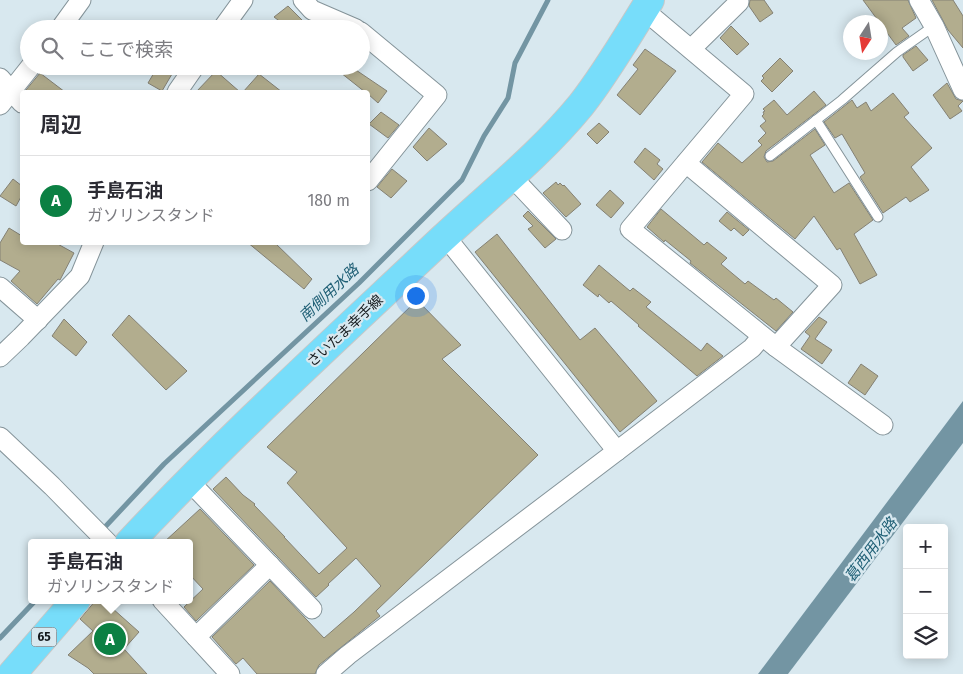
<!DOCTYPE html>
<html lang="ja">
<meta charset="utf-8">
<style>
:root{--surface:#fff;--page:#f7f7f7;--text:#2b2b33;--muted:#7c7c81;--line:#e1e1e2;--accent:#0b8043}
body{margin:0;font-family:"Fira Sans","Noto Sans JP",sans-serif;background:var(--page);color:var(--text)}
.controls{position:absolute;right:15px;bottom:15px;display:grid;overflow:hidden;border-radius:5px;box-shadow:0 2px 12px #0003}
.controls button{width:45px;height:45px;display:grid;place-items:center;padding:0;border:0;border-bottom:1px solid var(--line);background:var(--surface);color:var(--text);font:25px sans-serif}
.compass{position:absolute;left:843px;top:15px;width:45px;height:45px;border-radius:50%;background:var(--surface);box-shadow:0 2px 12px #0003;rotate:192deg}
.you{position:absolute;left:415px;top:295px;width:18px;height:18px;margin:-12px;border:4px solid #fff;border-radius:50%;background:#1a73e8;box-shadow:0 0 0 8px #1a73e833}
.badge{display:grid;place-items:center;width:32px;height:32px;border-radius:50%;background:var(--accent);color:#fff;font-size:16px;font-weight:700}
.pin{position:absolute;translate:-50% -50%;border:2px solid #fff;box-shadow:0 1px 5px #0006}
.popup{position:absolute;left:28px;top:539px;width:165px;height:65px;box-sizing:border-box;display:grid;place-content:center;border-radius:5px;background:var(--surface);filter:drop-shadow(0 1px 4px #0005);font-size:16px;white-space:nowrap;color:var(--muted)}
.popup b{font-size:19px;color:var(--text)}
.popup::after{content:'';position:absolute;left:50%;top:100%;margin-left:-10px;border:10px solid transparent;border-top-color:var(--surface)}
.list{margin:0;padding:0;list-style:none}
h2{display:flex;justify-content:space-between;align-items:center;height:65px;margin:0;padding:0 20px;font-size:21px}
h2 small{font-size:16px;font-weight:400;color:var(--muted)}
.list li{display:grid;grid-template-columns:32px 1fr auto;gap:15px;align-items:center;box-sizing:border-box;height:90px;padding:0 20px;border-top:1px solid var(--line)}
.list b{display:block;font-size:19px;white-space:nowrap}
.list p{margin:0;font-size:16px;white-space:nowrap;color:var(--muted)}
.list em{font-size:16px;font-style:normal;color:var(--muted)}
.icon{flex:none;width:28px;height:28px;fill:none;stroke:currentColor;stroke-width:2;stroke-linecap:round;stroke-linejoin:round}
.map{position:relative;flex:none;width:963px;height:674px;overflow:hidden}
.search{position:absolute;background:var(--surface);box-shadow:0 2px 12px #0003;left:20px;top:20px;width:350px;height:55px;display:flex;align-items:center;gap:12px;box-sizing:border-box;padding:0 18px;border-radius:28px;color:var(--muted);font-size:19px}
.panel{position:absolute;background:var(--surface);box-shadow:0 2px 12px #0003;left:20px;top:90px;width:350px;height:155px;border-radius:5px}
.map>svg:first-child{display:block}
.water{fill:#7395a3}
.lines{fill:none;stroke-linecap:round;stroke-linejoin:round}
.stream{stroke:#7395a3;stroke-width:5}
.building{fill:#b2ad8e;stroke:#848174}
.lane-casing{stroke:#85949a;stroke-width:11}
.street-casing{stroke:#85949a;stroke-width:21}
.primary-casing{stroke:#c6c8c8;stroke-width:30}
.lane{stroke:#fff;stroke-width:9}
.street{stroke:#fff;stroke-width:19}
.primary{stroke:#77ddfa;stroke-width:28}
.labels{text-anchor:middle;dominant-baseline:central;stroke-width:4.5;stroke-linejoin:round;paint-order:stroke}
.shield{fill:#d8e8ef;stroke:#4e565b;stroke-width:1}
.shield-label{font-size:12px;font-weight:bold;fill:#13181b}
.street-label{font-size:14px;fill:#13181b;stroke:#d8e8ef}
.water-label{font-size:15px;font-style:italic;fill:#1f5f75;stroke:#d8e8ef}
</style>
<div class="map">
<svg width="963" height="674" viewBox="0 0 963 674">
<rect width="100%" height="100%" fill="#d8e8ef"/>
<polygon class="water" points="963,401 963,443 788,674 758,674"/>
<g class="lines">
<g class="stream">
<polyline points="90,543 164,464 359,283 462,180 484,136 508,98 515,63 548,0"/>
<polyline points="0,638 36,600"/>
</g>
</g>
<g class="building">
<polygon points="750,0 764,0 773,13 760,22 749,6"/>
<polygon points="863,0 908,0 916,18 902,28 909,36 896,45"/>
<polygon points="932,0 953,0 963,16 963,48 948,30"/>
<polygon points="288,6 311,29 290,29 274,17"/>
<polygon points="731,26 749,44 737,55 720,38"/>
<polygon points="916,46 928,60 913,71 903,57 903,55"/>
<polygon points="645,49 676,71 640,115 617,95 638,69 633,65"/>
<polygon points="780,58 793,71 772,92 761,81 764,78 762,76"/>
<polygon points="158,66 172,74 162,91 148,83"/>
<polygon points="339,66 350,66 387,91 378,103 368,94 368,92 365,92 336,69"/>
<polygon points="216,71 240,92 196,92"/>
<polygon points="40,73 65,92 28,92 26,90"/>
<polygon points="259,74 282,92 243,92"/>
<polygon points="947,83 956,99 963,101 958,106 962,111 950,119 933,95"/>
<polygon points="814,91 826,105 766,151 764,157 767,162 773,161 815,129 825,145 810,155 834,193 849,183 873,220 854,234 877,275 860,284 840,248 837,250 814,216 795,239 702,162 718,143 742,163 762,145 758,141 766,133 760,126 766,121 762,116 764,114 763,112 765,111 763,109 774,100 787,115"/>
<polygon points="893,93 909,113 904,117 932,148 911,167 929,190 910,202 906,197 883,213 860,177 865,173 842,134 835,138 824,122 852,100 857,108 866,102 871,111"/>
<polygon points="381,112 399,125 388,138 369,124"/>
<polygon points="599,123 609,132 597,144 587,134"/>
<polygon points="429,128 447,144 427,161 413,147"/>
<polygon points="645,148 660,160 657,164 663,169 654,180 634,162"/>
<polygon points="392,169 407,181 391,198 377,187"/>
<polygon points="13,179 22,186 22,195 16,206 0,196"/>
<polygon points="556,182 558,185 560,183 563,186 564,185 581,204 566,217 543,193"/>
<polygon points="610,190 624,203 611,218 596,205"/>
<polygon points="661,209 704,245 707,242 727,258 721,264 745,284 748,281 774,300 776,298 793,312 776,331 690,263 691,261 665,240 664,242 647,227"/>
<polygon points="528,211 556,239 545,248 528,229 533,226 523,216"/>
<polygon points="727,212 749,230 743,236 734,228 731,231 719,221"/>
<polygon points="9,228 22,236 22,242 54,242 74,253 60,280 58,279 37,304 11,281 20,271 0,260 0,243"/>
<polygon points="497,234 580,340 595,328 657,401 620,432 475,252"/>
<polygon points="247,242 274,242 312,279 304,289"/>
<polygon points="599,265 630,291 633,288 651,302 646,307 701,351 707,343 723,356 697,376 638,326 639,325 611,301 609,303 599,294 598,297 583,285"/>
<polygon points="417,300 461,345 442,359 538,455 376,611 380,616 319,665 315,674 257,674 243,658 236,664 212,637 270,581 324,638 354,612 381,586 356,558 328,584 329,585 316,597 213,489 226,477 243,495 255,504 254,505 285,537 284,537 319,574 347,548 287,483 297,472 267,447"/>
<polygon points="129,315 187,371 166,390 112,335"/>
<polygon points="819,317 827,322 815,339 832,350 822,364 801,349 810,336 805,332"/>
<polygon points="64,319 87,342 76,356 52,336"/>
<polygon points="861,364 878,376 865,395 848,383"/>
<polygon points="200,509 254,565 196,621 184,607 203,589 189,574 189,543 163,543"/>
<polygon points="96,600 103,600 139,632 124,649 147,674 94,674 88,668 68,655 93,631 80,619"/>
</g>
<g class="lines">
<g class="lane-casing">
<g id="lane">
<polyline points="816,120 878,217"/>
<polyline points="770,156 842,100 897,52 934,26"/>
</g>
</g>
<g class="street-casing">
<g id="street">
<polyline points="303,0 312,10 356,29"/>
<polyline points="919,0 934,26 963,90"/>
<polyline points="644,10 744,94 630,229 776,347 883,425"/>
<polyline points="60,29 81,0"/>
<polyline points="222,29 243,0"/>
<polyline points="361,32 437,95 368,181"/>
<polyline points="691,49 739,2"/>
<polyline points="0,78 22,103"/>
<polyline points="177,92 195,66"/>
<polyline points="0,105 31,66"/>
<polyline points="686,163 832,285 776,347"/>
<polyline points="511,176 562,230"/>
<polyline points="445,236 617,451 752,348 762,336"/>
<polyline points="0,287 38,320"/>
<polyline points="0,357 21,337 80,276 94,242"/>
<polyline points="0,437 52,486 108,543"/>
<polyline points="188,480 312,609"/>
<polyline points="162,600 230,674"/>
<polyline points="196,637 270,565"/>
<polyline points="326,674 348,655 617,451"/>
</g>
</g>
<g class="primary-casing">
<g id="primary">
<path d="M129,543C228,437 336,339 442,239C489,195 540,155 581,105C607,72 628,35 650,0"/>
<polyline points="12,674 76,600"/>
</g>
</g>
<use href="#lane" class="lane"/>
<use href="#street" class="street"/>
<use href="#primary" class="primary"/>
</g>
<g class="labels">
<rect class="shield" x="31.5" y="627.5" width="25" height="19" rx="4"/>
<g class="shield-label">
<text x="44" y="637">65</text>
</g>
<g class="street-label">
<text transform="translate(345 331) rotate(-43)">さいたま幸手線</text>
</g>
<g class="water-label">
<text transform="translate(329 293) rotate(-43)">南側用水路</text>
<text transform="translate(871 550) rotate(-53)">葛西用水路</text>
</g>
</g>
</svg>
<div class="controls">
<button>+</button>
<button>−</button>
<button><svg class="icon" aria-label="layers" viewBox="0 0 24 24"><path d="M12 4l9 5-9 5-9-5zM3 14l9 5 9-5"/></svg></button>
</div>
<svg class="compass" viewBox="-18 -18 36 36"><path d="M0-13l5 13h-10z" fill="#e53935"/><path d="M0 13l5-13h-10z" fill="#7c7c81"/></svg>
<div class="you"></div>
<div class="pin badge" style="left:110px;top:639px">A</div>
<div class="popup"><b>手島石油</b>ガソリンスタンド</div>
<div class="search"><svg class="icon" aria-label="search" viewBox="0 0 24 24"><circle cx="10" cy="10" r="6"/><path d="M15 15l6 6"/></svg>ここで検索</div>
<section class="panel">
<h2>周辺<small></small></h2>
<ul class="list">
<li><span class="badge">A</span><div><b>手島石油</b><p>ガソリンスタンド</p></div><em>180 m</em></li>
</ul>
</section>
</div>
